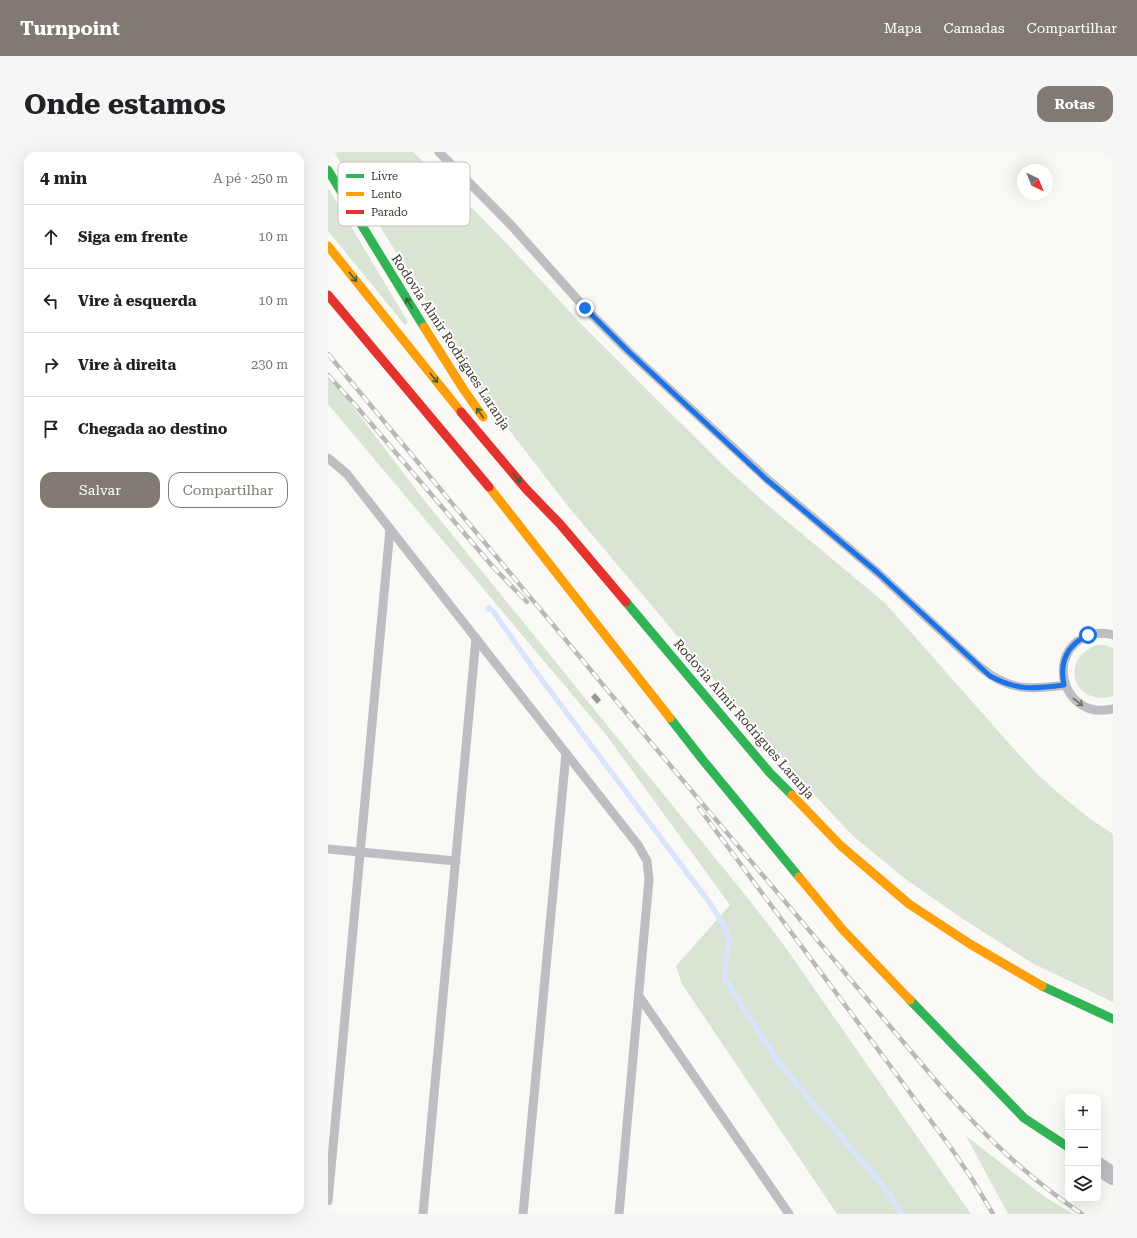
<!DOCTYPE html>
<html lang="pt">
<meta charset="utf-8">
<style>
:root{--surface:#fff;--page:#f6f6f6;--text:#202124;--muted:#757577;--line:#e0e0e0;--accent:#817a72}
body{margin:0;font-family:"Roboto Serif",serif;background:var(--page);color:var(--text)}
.controls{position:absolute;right:12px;bottom:12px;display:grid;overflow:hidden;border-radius:8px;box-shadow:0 4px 16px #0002}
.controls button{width:36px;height:36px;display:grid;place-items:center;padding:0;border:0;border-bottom:1px solid var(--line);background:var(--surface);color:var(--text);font:20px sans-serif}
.compass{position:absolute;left:689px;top:12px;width:36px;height:36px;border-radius:50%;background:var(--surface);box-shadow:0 4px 16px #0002;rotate:137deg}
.stop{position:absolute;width:12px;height:12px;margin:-9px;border:3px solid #1a73e8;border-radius:50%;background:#fff}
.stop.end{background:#1a73e8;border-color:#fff;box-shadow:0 1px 4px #0008}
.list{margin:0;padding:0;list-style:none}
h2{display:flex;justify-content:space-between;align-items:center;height:52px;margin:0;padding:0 16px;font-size:17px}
h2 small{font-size:13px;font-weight:400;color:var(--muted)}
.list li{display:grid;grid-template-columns:26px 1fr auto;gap:12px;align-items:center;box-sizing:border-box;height:64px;padding:0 16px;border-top:1px solid var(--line)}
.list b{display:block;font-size:15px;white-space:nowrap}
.list em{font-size:13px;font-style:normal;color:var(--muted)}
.actions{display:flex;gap:8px;padding:12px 16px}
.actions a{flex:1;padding:9px 0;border:1px solid var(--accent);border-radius:12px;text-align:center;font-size:14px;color:var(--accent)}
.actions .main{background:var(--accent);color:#fff}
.icon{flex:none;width:22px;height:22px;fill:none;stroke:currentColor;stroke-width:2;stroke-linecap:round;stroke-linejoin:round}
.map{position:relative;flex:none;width:785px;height:1062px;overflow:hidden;border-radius:12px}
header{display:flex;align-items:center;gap:24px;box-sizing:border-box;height:56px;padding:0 20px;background:var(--accent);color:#fff}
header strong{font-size:19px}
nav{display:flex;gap:22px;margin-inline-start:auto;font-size:14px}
.intro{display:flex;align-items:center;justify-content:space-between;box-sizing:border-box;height:96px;padding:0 24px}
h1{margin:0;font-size:28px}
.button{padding:10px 18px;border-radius:12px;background:var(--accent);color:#fff;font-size:14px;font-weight:700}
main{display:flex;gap:24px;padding:0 24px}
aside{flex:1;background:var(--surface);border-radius:12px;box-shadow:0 4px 16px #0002}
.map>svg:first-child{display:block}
.green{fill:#d9e4d4}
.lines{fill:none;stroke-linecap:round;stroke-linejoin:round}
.stream{stroke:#d9e5fc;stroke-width:5.5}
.building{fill:#9c969a}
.lane{stroke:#bcbec2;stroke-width:9}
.street{stroke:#bcbec2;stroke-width:18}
.fast{stroke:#30b455;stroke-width:9}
.slow{stroke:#ff9f0a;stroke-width:9}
.jam{stroke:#e5322d;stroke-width:9}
.rail-casing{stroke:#bab9ba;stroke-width:4.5}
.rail{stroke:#fff;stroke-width:3;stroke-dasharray:9;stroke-linecap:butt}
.oneway{stroke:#3a613a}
.oneway2{stroke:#726c67}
.route{stroke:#1a73e8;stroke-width:5}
.labels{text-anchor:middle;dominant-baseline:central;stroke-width:4;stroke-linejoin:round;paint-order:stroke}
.street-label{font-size:13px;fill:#40352b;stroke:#fff}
.key{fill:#fff;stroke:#c6c2bf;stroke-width:1}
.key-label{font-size:11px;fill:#40352b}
</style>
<header>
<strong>Turnpoint</strong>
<nav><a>Mapa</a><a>Camadas</a><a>Compartilhar</a></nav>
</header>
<div class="intro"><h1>Onde estamos</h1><a class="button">Rotas</a></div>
<main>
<aside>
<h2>4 min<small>A pé · 250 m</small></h2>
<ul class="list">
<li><svg class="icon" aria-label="ahead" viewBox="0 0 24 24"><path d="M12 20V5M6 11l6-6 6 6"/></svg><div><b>Siga em frente</b></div><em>10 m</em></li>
<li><svg class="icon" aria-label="left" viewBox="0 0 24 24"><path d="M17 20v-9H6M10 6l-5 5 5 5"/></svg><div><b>Vire à esquerda</b></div><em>10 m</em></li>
<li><svg class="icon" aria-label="right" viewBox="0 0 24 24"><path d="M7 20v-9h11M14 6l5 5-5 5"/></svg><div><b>Vire à direita</b></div><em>230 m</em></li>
<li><svg class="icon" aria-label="arrive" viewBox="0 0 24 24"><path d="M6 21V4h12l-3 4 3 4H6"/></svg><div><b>Chegada ao destino</b></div></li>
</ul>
<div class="actions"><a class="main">Salvar</a><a>Compartilhar</a></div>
</aside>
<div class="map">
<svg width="785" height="1062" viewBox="0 0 785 1062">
<rect width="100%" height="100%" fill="#fbf9f6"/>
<g class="green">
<polygon points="6,0 85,0 146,58 182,95 255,174 395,313 437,351 557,451 686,597 709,622 735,645 761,666 785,682 785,850 704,811 635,767 576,726 525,684 482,638 404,549 239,353 165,257"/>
<polygon points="0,36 80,170 77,173 0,79"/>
<polygon points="0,222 96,348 414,739 453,789 643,1062 509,1062 354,832 348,814 402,753 279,584 0,252"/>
<path d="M769,493H776L785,496V544C746,556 730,507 769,493Z"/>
<polygon points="638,984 717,1045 745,1062 680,1062"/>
</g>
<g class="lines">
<polyline class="stream" points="160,457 161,456 164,458 208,520 384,754 397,776 401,788 397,820 397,827 450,910 560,1040 573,1062"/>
</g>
<polygon class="building" points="267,541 273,548 269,552 263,545"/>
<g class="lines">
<g class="lane">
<path d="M111,0L183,73L257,156L300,199L439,327L549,420L652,515C681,539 701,538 737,533"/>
<polyline points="0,306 19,322 310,693 319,709 321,727 291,1062"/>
<path d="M785,483C775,480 765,481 755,486C723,502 732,552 767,558C773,559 779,558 785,557"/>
<polyline points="0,697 128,709"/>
<polyline points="311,844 461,1062"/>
<polyline points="0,1049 62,377"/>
<polyline points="95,1062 148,486"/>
<polyline points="195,1062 238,601"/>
</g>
<polyline class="street" points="770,1014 785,1024"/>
<g class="fast">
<polyline points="0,18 96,175"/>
<polyline points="298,450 442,621 464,643"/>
<polyline points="342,566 374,607 471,725"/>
<polyline points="714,834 785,867"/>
<polyline points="582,848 696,966 740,995"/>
</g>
<g class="slow">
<polyline points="0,94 133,260"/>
<polyline points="96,175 136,238 155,265"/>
<polyline points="161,335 342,566"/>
<polyline points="464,643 512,693 581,752 642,792 714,834"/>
<polyline points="471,725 515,778 582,848"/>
</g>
<g class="jam">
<polyline points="0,143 161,335"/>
<polyline points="133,260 198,337 232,372 298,450"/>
</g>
<g class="rail-casing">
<g id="rail">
<path d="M0,202L320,587L614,936C657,984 700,1026 754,1062"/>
<polyline points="0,223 29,255 165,415 199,450"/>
<polyline points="371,656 623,996 646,1030 665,1062"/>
</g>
</g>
<use href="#rail" class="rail"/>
</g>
<defs><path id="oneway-shaft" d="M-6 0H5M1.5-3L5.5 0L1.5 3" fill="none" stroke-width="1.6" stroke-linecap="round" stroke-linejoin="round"/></defs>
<g class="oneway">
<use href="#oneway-shaft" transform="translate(25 125) rotate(51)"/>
<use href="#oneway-shaft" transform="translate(81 151) rotate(-122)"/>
<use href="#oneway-shaft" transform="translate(106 226) rotate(51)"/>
<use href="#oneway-shaft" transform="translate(152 261) rotate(-125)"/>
<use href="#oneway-shaft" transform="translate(189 326) rotate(50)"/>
</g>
<use class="oneway2" href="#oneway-shaft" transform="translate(750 550) rotate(38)"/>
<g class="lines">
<path class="route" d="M257,156L300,199L438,327L549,420L662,524C690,539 706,537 736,533C731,509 739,493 760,483"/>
</g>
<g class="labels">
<g class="street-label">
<text transform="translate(123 190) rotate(57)">Rodovia Almir Rodrigues Laranja</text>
<text transform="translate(416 567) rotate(49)">Rodovia Almir Rodrigues Laranja</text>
</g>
</g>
<rect x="10" y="10" width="132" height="64" rx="6" class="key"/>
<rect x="18" y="22" width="18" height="4" fill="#30b455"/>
<rect x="18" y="40" width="18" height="4" fill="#ff9f0a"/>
<rect x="18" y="58" width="18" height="4" fill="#e5322d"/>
<g class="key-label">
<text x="43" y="28">Livre</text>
<text x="43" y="46">Lento</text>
<text x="43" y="64">Parado</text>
</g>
</svg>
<div class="controls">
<button>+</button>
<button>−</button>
<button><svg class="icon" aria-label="layers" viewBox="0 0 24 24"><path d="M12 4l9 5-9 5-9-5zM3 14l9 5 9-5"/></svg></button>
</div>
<svg class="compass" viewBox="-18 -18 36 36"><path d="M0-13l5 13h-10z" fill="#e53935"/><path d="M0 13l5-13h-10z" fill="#757577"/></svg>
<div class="stop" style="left:760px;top:483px"></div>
<div class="stop end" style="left:257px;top:156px"></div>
</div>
</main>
